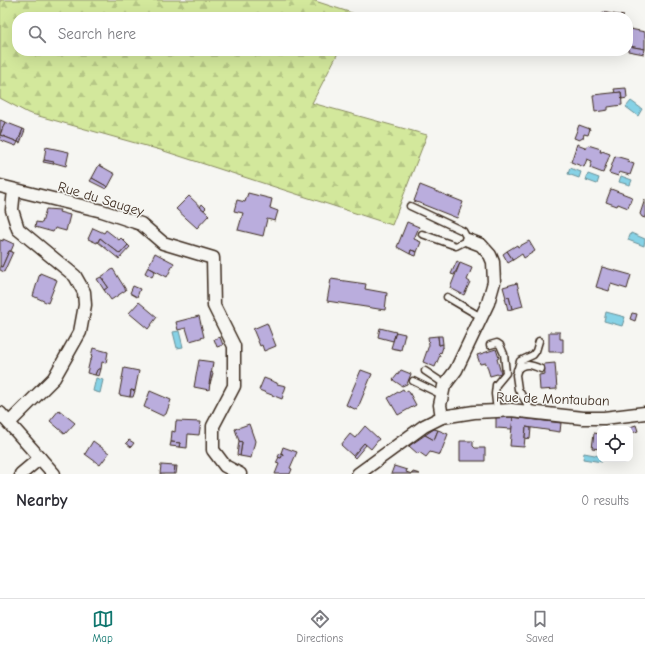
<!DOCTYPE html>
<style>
:root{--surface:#fff;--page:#f2f2f3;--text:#2b2b33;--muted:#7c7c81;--line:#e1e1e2;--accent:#0f766e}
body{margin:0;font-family:"Comic Neue",sans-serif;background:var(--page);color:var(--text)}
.controls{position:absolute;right:12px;bottom:12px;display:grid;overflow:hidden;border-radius:8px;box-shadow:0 4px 16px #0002}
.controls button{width:36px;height:36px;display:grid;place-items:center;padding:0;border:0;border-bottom:1px solid var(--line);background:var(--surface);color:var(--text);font:20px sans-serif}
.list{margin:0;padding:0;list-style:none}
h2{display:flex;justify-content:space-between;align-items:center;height:52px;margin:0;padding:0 16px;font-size:17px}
h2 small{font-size:13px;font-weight:400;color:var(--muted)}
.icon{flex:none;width:22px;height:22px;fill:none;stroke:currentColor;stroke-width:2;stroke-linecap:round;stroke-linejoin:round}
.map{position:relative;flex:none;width:645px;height:474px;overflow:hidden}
.search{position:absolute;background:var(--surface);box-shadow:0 4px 16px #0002;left:12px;right:12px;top:12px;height:44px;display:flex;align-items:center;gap:10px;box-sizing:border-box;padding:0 14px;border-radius:16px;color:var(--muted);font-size:15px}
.sheet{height:124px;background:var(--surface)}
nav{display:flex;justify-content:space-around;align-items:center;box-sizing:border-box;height:56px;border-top:1px solid var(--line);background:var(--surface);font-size:11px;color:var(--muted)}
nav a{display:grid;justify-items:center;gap:2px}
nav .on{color:var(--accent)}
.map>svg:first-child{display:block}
.forest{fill:url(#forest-firs);stroke:#87895d}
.water{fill:#86d2e6;stroke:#688f96}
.building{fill:#baaddd;stroke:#3b2a1e}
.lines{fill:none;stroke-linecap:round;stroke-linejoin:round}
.lane-casing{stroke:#3b2a1e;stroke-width:9}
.street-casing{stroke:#3b2a1e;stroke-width:15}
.lane{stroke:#f6f6f2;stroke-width:6}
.street{stroke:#f6f6f2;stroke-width:12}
.labels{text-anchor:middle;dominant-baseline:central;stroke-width:3;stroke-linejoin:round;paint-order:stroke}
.street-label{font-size:14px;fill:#3b2a1e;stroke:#f6f6f2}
</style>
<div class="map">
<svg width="645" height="474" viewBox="0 0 645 474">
<defs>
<pattern id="forest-firs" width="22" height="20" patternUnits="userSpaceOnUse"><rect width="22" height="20" fill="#d3e89c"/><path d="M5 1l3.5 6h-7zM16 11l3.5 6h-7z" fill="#b6c786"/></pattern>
</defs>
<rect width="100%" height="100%" fill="#f6f6f2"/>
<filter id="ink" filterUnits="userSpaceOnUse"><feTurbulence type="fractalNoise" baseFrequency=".025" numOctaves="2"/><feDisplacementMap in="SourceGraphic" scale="8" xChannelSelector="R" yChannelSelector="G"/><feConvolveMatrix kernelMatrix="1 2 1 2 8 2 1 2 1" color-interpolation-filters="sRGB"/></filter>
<g filter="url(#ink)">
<polygon class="forest" points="0,0 312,0 358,15 357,17 17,17 17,51 339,51 312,103 427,135 392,225 164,151 28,113 0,98"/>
<g class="water">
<polygon points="631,101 642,109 638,116 626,107"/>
<polygon points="570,168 581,172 579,178 568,174"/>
<polygon points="588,174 599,178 597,184 586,180"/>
<polygon points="621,176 632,180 630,185 619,182"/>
<polygon points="631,233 645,239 644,246 628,240"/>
<polygon points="606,312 625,317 622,326 604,321"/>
<polygon points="179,331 183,347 177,348 173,332"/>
<polygon points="96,378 103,380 100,393 93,391"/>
<polygon points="584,453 600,456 602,462 583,459"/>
</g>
<g class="building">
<polygon points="603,12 607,13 606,17 602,17"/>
<polygon points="607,13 624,16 623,17 606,17"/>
<polygon points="630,29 645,32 645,49 628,46"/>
<polygon points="628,46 645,49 644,54 628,51"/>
<polygon points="626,88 627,98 622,99 621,92 615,93 614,89"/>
<polygon points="621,92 622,105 608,107 608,110 595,112 593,95"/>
<polygon points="0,120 5,122 0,135"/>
<polygon points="5,122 23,129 18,142 0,135"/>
<polygon points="579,125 590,129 588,135 584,134 583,138 579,140 574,138"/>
<polygon points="23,129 25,130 20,143 18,142"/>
<polygon points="0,135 18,142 16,146 0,140"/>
<polygon points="577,144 585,147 585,148 586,149 588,145 601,149 600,152 602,152 602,151 610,154 603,173 590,168 592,161 587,159 584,167 571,162"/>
<polygon points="46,147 69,152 66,166 44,160"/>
<polygon points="615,156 629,160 628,162 634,164 630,175 619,172 618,176 609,173"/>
<polygon points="44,160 54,162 53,164 43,162"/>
<polygon points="99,165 115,174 108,187 92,178"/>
<polygon points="92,178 108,187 106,189 90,181"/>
<polygon points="420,185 463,202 457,218 414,201"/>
<polygon points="611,189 632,197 628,208 618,204 617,206 606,202"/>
<polygon points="248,193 272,199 270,208 278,211 275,221 267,219 263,236 238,230 243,213 234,211 237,200 245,202"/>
<polygon points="189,196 209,215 197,228 176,209"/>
<polygon points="645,199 645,218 642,217 640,214"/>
<polygon points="202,204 206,208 204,210 200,207"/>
<polygon points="46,209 60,210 59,212 70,215 66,231 55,228 53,232 35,227 36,222 42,223"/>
<polygon points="407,222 419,227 414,239 421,242 417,252 411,250 410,254 397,247"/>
<polygon points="93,228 104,233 106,230 119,240 121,238 128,245 120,254 100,238 97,243 88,239"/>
<polygon points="100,238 120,254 128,245 130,247 119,259 98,242"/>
<polygon points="3,239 14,244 11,251 9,251 2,267 0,266 0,240 3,241"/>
<polygon points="529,241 535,251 524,258 522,254 513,260 507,251 517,245 518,247"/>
<polygon points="411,250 417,252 416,256 410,254"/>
<polygon points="9,251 13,252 4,272 0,270 0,266 2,267"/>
<polygon points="507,251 513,260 508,263 503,254"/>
<polygon points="155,253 174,263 167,277 148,267"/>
<polygon points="457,261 460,263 454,275 451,274"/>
<polygon points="460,263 472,268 467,280 470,282 464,295 450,288"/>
<polygon points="148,267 155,271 152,277 145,273"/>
<polygon points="602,267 631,275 627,289 611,284 609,291 596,287"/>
<polygon points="113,269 126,290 111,300 104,290 108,287 101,277"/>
<polygon points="40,273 57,280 48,303 33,296"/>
<polygon points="101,277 108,287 104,290 97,279"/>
<polygon points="331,279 366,284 365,289 387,293 385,310 327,301"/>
<polygon points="517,283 523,306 512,309 509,297 506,298 503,287"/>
<polygon points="133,286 140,289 137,297 130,293"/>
<polygon points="509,297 512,309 508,310 505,298"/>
<polygon points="139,302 157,317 148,329 129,313"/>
<polygon points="632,313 637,314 635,321 630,319"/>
<polygon points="199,316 204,337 190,341 186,328 178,330 176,322"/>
<polygon points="267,323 276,346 264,351 262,345 260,346 253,329"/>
<polygon points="380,328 396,332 393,341 378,337"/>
<polygon points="396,332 405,334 401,350 391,348"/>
<polygon points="549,332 560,332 560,339 563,339 563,352 549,352"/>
<polygon points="438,336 439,345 443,344 443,347 441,353 440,352 438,354 440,355 435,367 423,362 429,345 428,337"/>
<polygon points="438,336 442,336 443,344 439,345"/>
<polygon points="220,337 223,345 217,347 214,339"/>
<polygon points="93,348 108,352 106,363 102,362 101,369 97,370 95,375 87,373 90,360 91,360 92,357 91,356"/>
<polygon points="496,349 499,358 497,359 501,373 490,376 486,363 480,364 477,355"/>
<polygon points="199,360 213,362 209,390 194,387"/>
<polygon points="555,363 557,389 540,390 539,375 545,374 544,364"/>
<polygon points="124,368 139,371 135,391 131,390 130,397 119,395"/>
<polygon points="98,369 101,369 99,376 95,375 97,370"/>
<polygon points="361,370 372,374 357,410 346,405"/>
<polygon points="401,370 411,374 407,384 402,386 393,380"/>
<polygon points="211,372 213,373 210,384 209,384"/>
<polygon points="264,378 277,383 277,384 286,386 282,399 259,390"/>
<polygon points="403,389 405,392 408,390 416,405 398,415 388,398"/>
<polygon points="131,390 135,391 133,397 130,397"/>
<polygon points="150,391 171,400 166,414 163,416 144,407"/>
<polygon points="59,410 75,423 65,434 50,421"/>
<polygon points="496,417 513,417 512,429 496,428"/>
<polygon points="513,417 561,423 560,432 526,427 524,447 510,446"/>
<polygon points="176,421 201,422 199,435 188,434 187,448 179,447 180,443 171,442 172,431 175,432"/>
<polygon points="249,424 255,441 251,458 240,456 242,442 239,441 235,429"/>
<polygon points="636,425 638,431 632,433 630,427"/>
<polygon points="365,426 379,439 371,449 364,443 353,456 341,445 350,434 355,438"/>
<polygon points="526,427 531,428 530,439 525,438"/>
<polygon points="434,429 438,430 434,440 425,435"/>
<polygon points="438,430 448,434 440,455 430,452 426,457 419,452 418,454 409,446 425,435 434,440"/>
<polygon points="594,433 600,434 600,449 592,448"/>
<polygon points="129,440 134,443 131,447 126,443"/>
<polygon points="93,441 109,453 100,465 85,454"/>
<polygon points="239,441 242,442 240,456 237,455"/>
<polygon points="460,441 473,441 473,446 475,448 485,448 485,461 460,461"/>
<polygon points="171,442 180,443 179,447 170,446"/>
<polygon points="364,443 366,445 355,458 353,456"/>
<polygon points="283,447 297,452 290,468 292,469 290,474 275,474 279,464 276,463 279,457 281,458 283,454 281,453"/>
<polygon points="280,453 283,454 281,458 278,457"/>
<polygon points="161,465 175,466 174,474 160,474"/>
<polygon points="175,466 177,466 176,474 174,474"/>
<polygon points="394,466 407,470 406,472 412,474 413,472 420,474 391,474"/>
</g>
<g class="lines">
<g class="lane-casing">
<g id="lane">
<polyline points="410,206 463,231 468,240 456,246 422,234"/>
<polyline points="447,297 481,317"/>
<polyline points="490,345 497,343 500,345 504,354 506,373 496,385 495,394 497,411"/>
<path d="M517,370C524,362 532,365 541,369"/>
<polyline points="425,371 446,385"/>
<polyline points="413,381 442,395"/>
<polyline points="532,412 518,389 516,375 520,361 533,355 536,351 539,341"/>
</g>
</g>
<g class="street-casing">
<g id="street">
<polyline points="0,186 102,211 141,224 163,243 213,258 214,306 234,346 234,386 213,426 213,450 225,466 240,474"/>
<polyline points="0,413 54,474"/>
<polyline points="442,417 440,405 444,386 456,370 488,303 494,282 493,262 490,255 481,245 468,240"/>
<polyline points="9,423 54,378 80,332 85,305 84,292 75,276 18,229 12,210 14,190"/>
<polyline points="21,474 40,458"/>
<polyline points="358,474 424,426 442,417 474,412 497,411 511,410 583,418 604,418 645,413"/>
</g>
</g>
<use href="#lane" class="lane"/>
<use href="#street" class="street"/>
</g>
</g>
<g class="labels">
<g class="street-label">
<text transform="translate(101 199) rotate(17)">Rue du Saugey</text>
<text transform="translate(553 399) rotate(2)">Rue de Montauban</text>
</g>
</g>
</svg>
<div class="controls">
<button><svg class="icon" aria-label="locate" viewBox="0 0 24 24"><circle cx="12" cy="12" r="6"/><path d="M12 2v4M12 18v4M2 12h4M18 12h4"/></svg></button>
</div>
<div class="search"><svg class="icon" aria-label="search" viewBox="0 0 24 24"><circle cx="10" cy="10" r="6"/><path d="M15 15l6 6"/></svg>Search here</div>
</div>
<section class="sheet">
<h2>Nearby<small>0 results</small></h2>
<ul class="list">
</ul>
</section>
<nav>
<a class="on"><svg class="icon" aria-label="map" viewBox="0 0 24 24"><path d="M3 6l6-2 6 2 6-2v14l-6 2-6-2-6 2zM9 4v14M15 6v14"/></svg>Map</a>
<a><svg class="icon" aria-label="directions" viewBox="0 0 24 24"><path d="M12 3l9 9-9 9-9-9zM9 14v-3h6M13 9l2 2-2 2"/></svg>Directions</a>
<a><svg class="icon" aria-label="saved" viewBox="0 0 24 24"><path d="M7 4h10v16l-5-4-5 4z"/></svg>Saved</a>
</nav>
